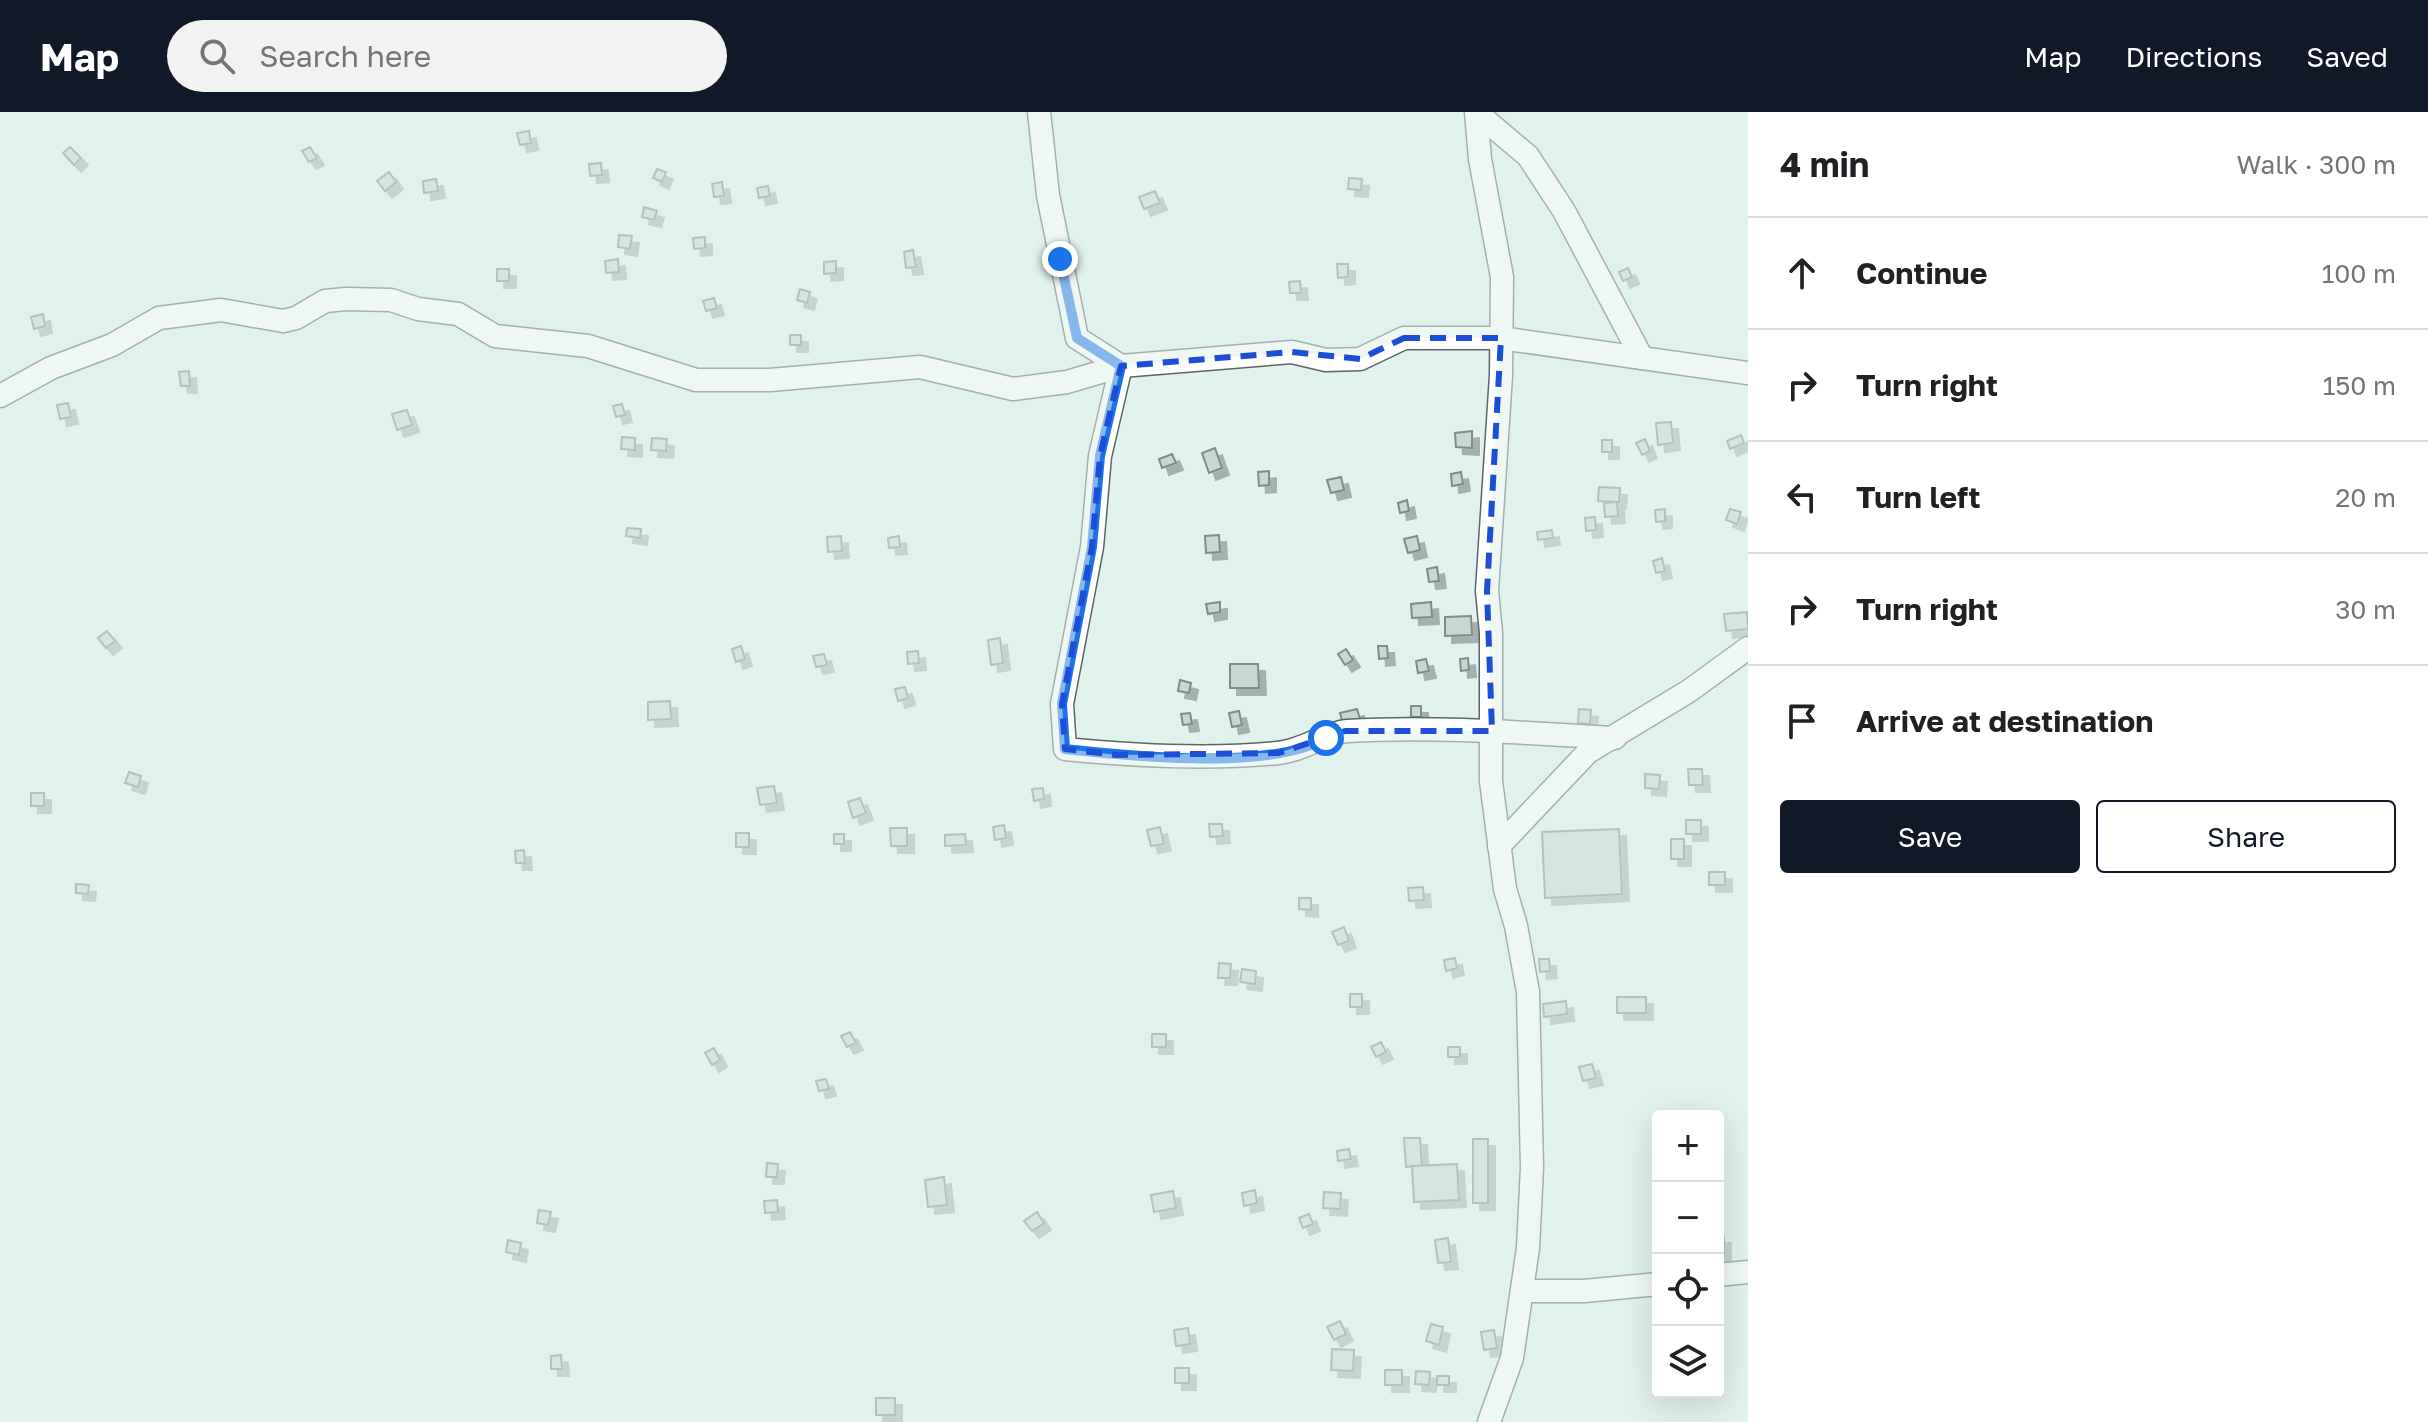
<!DOCTYPE html>
<meta charset="utf-8">
<style>
:root{--surface:#fff;--page:#f2f2f2;--text:#202124;--muted:#757577;--line:#e0e0e0;--accent:#111827}
body{margin:0;font-family:"Golos Text",sans-serif;background:var(--page);color:var(--text)}
.controls{position:absolute;right:24px;bottom:24px;display:grid;overflow:hidden;border-radius:8px;box-shadow:0 8px 32px #0002}
.controls button{width:72px;height:72px;display:grid;place-items:center;padding:0;border:0;border-bottom:2px solid var(--line);background:var(--surface);color:var(--text);font:40px sans-serif}
.stop{position:absolute;width:24px;height:24px;margin:-18px;border:6px solid #1a73e8;border-radius:50%;background:#fff}
.stop.end{background:#1a73e8;border-color:#fff;box-shadow:0 2px 8px #0008}
.list{margin:0;padding:0;list-style:none}
h2{display:flex;justify-content:space-between;align-items:center;height:104px;margin:0;padding:0 32px;font-size:34px}
h2 small{font-size:26px;font-weight:400;color:var(--muted)}
.list li{display:grid;grid-template-columns:52px 1fr auto;gap:24px;align-items:center;box-sizing:border-box;height:112px;padding:0 32px;border-top:2px solid var(--line)}
.list b{display:block;font-size:30px;white-space:nowrap}
.list em{font-size:26px;font-style:normal;color:var(--muted)}
.actions{display:flex;gap:16px;padding:24px 32px}
.actions a{flex:1;padding:18px 0;border:2px solid var(--accent);border-radius:8px;text-align:center;font-size:28px;color:var(--accent)}
.actions .main{background:var(--accent);color:#fff}
.icon{flex:none;width:44px;height:44px;fill:none;stroke:currentColor;stroke-width:2;stroke-linecap:round;stroke-linejoin:round}
.map{position:relative;flex:none;width:1748px;height:1310px;overflow:hidden}
header{display:flex;align-items:center;gap:48px;box-sizing:border-box;height:112px;padding:0 40px;background:var(--accent);color:#fff}
header strong{font-size:38px}
nav{display:flex;gap:44px;margin-inline-start:auto;font-size:28px}
.search{width:560px;height:72px;background:var(--page);display:flex;align-items:center;gap:20px;box-sizing:border-box;padding:0 28px;border-radius:44px;color:var(--muted);font-size:30px}
main{display:flex}
aside{flex:1;background:var(--surface)}
.map>svg:first-child{display:block}
.building{fill:#c7d7d2;stroke:#7e8d88;stroke-width:2;filter:url(#shadow)}
.lines{fill:none;stroke-linecap:round;stroke-linejoin:round}
.minor-casing{stroke:#596762;stroke-width:25}
.minor{stroke:#fff;stroke-width:22}
.route{stroke:#1a73e8;stroke-width:10}
.marked{fill:none;stroke:#1d4ed8;stroke-width:6;stroke-dasharray:16 10;stroke-linejoin:round}
</style>
<header>
<strong>Map</strong>
<div class="search"><svg class="icon" aria-label="search" viewBox="0 0 24 24"><circle cx="10" cy="10" r="6"/><path d="M15 15l6 6"/></svg>Search here</div>
<nav><a>Map</a><a>Directions</a><a>Saved</a></nav>
</header>
<main>
<div class="map">
<svg width="1748" height="1310" viewBox="0 0 1748 1310">
<defs>
<filter id="shadow"><feDropShadow dx="7" dy="7" stdDeviation="0" flood-color="#0004"/></filter>
</defs>
<rect width="100%" height="100%" fill="#e1f1ec"/>
<g class="building">
<polygon points="529,19 531,31 520,33 517,21"/>
<polygon points="70,35 81,46 74,53 63,41"/>
<polygon points="310,35 317,46 309,50 302,39"/>
<polygon points="601,51 602,63 590,64 589,52"/>
<polygon points="657,57 666,60 662,70 653,66"/>
<polygon points="389,60 396,70 385,79 377,69"/>
<polygon points="1349,66 1362,67 1361,78 1348,77"/>
<polygon points="436,67 438,79 424,81 423,69"/>
<polygon points="722,70 724,84 714,85 712,72"/>
<polygon points="768,74 770,84 759,86 757,76"/>
<polygon points="1155,79 1160,91 1144,97 1139,85"/>
<polygon points="644,95 657,99 654,108 642,105"/>
<polygon points="619,123 632,124 630,137 618,135"/>
<polygon points="705,125 705,136 694,137 693,126"/>
<polygon points="913,138 916,155 906,156 904,140"/>
<polygon points="618,147 619,160 606,161 605,149"/>
<polygon points="836,149 836,161 824,162 824,150"/>
<polygon points="1337,152 1348,152 1348,165 1338,166"/>
<polygon points="1628,156 1632,165 1623,169 1619,160"/>
<rect x="497" y="157" width="12" height="12"/>
<polygon points="1300,169 1301,181 1290,181 1289,170"/>
<polygon points="800,177 810,180 807,191 797,188"/>
<polygon points="714,186 717,196 706,199 703,189"/>
<polygon points="43,202 45,214 34,217 31,205"/>
<rect x="790" y="223" width="11" height="10"/>
<polygon points="189,259 190,274 181,274 179,260"/>
<polygon points="68,291 71,305 60,307 57,293"/>
<polygon points="622,292 625,303 616,305 613,294"/>
<polygon points="407,298 412,313 397,318 392,302"/>
<polygon points="1671,310 1673,331 1658,333 1656,311"/>
<polygon points="1472,319 1472,336 1456,335 1455,321"/>
<polygon points="1741,323 1744,331 1730,337 1727,329"/>
<polygon points="622,325 635,326 635,338 621,337"/>
<polygon points="652,326 667,327 666,339 651,338"/>
<polygon points="1645,327 1650,339 1642,343 1636,331"/>
<rect x="1602" y="328" width="10" height="12"/>
<polygon points="1215,336 1222,356 1209,361 1202,341"/>
<polygon points="1172,342 1176,351 1162,356 1159,347"/>
<polygon points="1269,359 1269,373 1259,374 1258,360"/>
<polygon points="1461,360 1463,372 1452,374 1451,362"/>
<polygon points="1341,365 1344,378 1331,381 1327,368"/>
<polygon points="1599,375 1620,376 1619,390 1598,389"/>
<polygon points="1407,388 1409,399 1400,401 1398,391"/>
<polygon points="1617,390 1618,404 1605,405 1604,391"/>
<polygon points="1665,397 1665,409 1656,410 1655,398"/>
<polygon points="1730,397 1741,400 1737,412 1726,408"/>
<polygon points="1595,405 1596,418 1586,419 1585,406"/>
<polygon points="627,416 641,417 640,426 626,424"/>
<polygon points="1552,418 1553,426 1538,428 1537,420"/>
<polygon points="1219,423 1220,440 1206,441 1205,424"/>
<polygon points="841,424 842,439 828,440 827,425"/>
<polygon points="899,424 900,435 889,436 888,426"/>
<polygon points="1417,424 1420,438 1408,441 1404,427"/>
<polygon points="1662,446 1665,459 1656,461 1653,449"/>
<polygon points="1437,455 1439,469 1429,470 1427,457"/>
<polygon points="1220,490 1220,500 1208,502 1206,492"/>
<polygon points="1431,490 1432,505 1412,506 1411,492"/>
<polygon points="1747,500 1748,517 1726,519 1724,502"/>
<polygon points="1471,504 1472,523 1445,524 1445,505"/>
<polygon points="107,519 115,529 106,536 98,526"/>
<polygon points="1000,526 1003,551 991,553 988,528"/>
<polygon points="741,534 745,547 736,550 732,537"/>
<polygon points="1378,534 1387,534 1388,546 1379,547"/>
<polygon points="1346,537 1353,548 1345,553 1338,542"/>
<polygon points="918,539 919,551 908,552 907,540"/>
<polygon points="824,542 827,553 816,555 813,544"/>
<polygon points="1468,546 1469,558 1461,559 1460,547"/>
<polygon points="1426,547 1429,559 1418,561 1416,549"/>
<polygon points="1230,552 1258,552 1259,576 1230,576"/>
<polygon points="1180,568 1191,571 1189,581 1178,579"/>
<polygon points="905,575 908,586 898,589 895,577"/>
<polygon points="670,589 671,607 648,608 648,590"/>
<rect x="1411" y="594" width="10" height="11"/>
<polygon points="1357,597 1360,607 1343,612 1340,601"/>
<polygon points="1579,597 1591,598 1590,612 1578,611"/>
<polygon points="1239,599 1242,613 1232,615 1229,601"/>
<polygon points="1190,601 1192,612 1183,613 1181,602"/>
<polygon points="1688,657 1702,657 1703,673 1689,673"/>
<polygon points="129,660 141,664 138,675 125,671"/>
<polygon points="1645,662 1660,663 1659,677 1645,676"/>
<polygon points="774,674 777,691 760,693 757,676"/>
<polygon points="1043,676 1044,687 1034,689 1032,677"/>
<rect x="31" y="681" width="13" height="13"/>
<polygon points="860,686 866,701 853,706 848,690"/>
<rect x="1686" y="708" width="15" height="14"/>
<polygon points="1209,712 1222,712 1223,724 1210,725"/>
<polygon points="1004,713 1006,726 995,728 993,715"/>
<polygon points="1160,715 1164,732 1151,734 1147,718"/>
<polygon points="890,716 907,716 907,734 891,734"/>
<polygon points="1619,717 1622,782 1545,786 1542,720"/>
<rect x="736" y="721" width="13" height="14"/>
<rect x="834" y="722" width="10" height="10"/>
<polygon points="965,722 966,733 945,734 945,723"/>
<rect x="1671" y="727" width="13" height="20"/>
<polygon points="524,738 525,751 516,751 515,739"/>
<rect x="1709" y="760" width="16" height="13"/>
<polygon points="76,772 89,773 88,782 76,781"/>
<polygon points="1423,775 1424,788 1409,789 1408,776"/>
<polygon points="1299,786 1311,786 1311,798 1299,797"/>
<polygon points="1344,815 1349,829 1338,833 1332,820"/>
<polygon points="1455,846 1457,856 1446,859 1444,848"/>
<polygon points="1539,847 1549,847 1550,859 1540,860"/>
<polygon points="1219,851 1231,852 1230,866 1218,866"/>
<polygon points="1242,857 1256,859 1255,872 1240,870"/>
<rect x="1350" y="882" width="12" height="13"/>
<rect x="1617" y="885" width="29" height="16"/>
<polygon points="1566,889 1567,902 1544,905 1543,892"/>
<polygon points="850,920 856,931 847,935 841,924"/>
<rect x="1152" y="922" width="14" height="13"/>
<polygon points="1381,930 1386,940 1376,945 1371,935"/>
<rect x="1448" y="935" width="12" height="10"/>
<polygon points="714,936 720,948 712,953 705,941"/>
<polygon points="1592,952 1596,966 1583,969 1579,955"/>
<polygon points="826,967 829,977 819,979 816,969"/>
<polygon points="1404,1026 1420,1026 1422,1054 1406,1055"/>
<rect x="1473" y="1027" width="15" height="64"/>
<polygon points="1349,1037 1351,1047 1338,1049 1337,1039"/>
<polygon points="767,1051 778,1052 777,1065 766,1065"/>
<polygon points="1457,1052 1459,1088 1414,1090 1412,1054"/>
<polygon points="944,1065 947,1093 928,1095 925,1068"/>
<polygon points="1255,1078 1257,1091 1244,1094 1242,1081"/>
<polygon points="1173,1079 1176,1096 1154,1100 1151,1083"/>
<polygon points="1324,1080 1341,1081 1340,1097 1323,1096"/>
<polygon points="777,1088 778,1100 765,1101 764,1089"/>
<polygon points="539,1098 551,1100 548,1113 537,1111"/>
<polygon points="1037,1100 1044,1111 1032,1119 1024,1109"/>
<polygon points="1309,1102 1313,1112 1303,1116 1299,1106"/>
<rect x="1718" y="1124" width="6" height="21"/>
<polygon points="1448,1126 1451,1150 1438,1151 1435,1128"/>
<polygon points="508,1128 521,1131 519,1143 506,1140"/>
<polygon points="1340,1209 1346,1222 1334,1228 1327,1215"/>
<polygon points="1431,1212 1443,1215 1439,1233 1426,1229"/>
<polygon points="1188,1216 1190,1232 1176,1234 1174,1218"/>
<polygon points="1494,1218 1497,1236 1484,1238 1481,1220"/>
<polygon points="1332,1237 1354,1238 1353,1259 1331,1258"/>
<polygon points="561,1243 562,1257 551,1257 551,1244"/>
<rect x="1175" y="1256" width="14" height="15"/>
<rect x="1385" y="1258" width="17" height="15"/>
<polygon points="1416,1259 1430,1260 1429,1273 1415,1272"/>
<rect x="1437" y="1264" width="12" height="9"/>
<rect x="876" y="1286" width="19" height="17"/>
</g>
<g class="lines">
<g class="minor-casing">
<g id="minor">
<path d="M1039,0L1048,83L1077,226L1121,254L1100,344L1092,435L1062,592L1065,637C1135,644 1207,648 1278,641C1305,638 1325,621 1347,619C1435,614 1526,621 1615,626"/>
<polyline points="1476,0 1480,47 1502,165 1501,263 1487,479 1491,521 1491,669 1505,777 1516,814 1528,880 1532,1055 1528,1136 1512,1246 1489,1310"/>
<polyline points="1477,1 1528,44 1564,99 1642,246"/>
<polyline points="0,284 51,256 112,233 159,206 221,198 283,209 296,206 325,189 346,187 391,188 418,197 458,202 495,224 588,234 696,268 770,268 920,255 1013,277 1067,270 1121,254 1292,240 1326,248 1360,247 1404,226 1501,226 1748,261"/>
<polyline points="1499,734 1588,640 1689,579 1748,536"/>
<polyline points="1718,1163 1748,1160"/>
<polyline points="1522,1179 1584,1179 1658,1172"/>
</g>
</g>
<use href="#minor" class="minor"/>
</g>
<g class="lines">
<path class="route" d="M1060,147L1077,226L1121,254L1100,344L1092,435L1062,592L1065,637C1131,644 1269,659 1326,626"/>
</g>
<path d="M0 0H1748V1310H0ZM1404,226H1501L1487,479L1492,619H1345L1279,641L1117,643L1065,637L1062,592L1092,435L1100,344L1121,254L1292,240L1360,247Z" fill="#e1f1ec" fill-opacity=".55" fill-rule="evenodd"/>
<path class="marked" d="M1404,226H1501L1487,479L1492,619H1345L1279,641L1117,643L1065,637L1062,592L1092,435L1100,344L1121,254L1292,240L1360,247Z"/>
</svg>
<div class="controls">
<button>+</button>
<button>−</button>
<button><svg class="icon" aria-label="locate" viewBox="0 0 24 24"><circle cx="12" cy="12" r="6"/><path d="M12 2v4M12 18v4M2 12h4M18 12h4"/></svg></button>
<button><svg class="icon" aria-label="layers" viewBox="0 0 24 24"><path d="M12 4l9 5-9 5-9-5zM3 14l9 5 9-5"/></svg></button>
</div>
<div class="stop" style="left:1326px;top:626px"></div>
<div class="stop end" style="left:1060px;top:147px"></div>
</div>
<aside>
<h2>4 min<small>Walk · 300 m</small></h2>
<ul class="list">
<li><svg class="icon" aria-label="ahead" viewBox="0 0 24 24"><path d="M12 20V5M6 11l6-6 6 6"/></svg><div><b>Continue</b></div><em>100 m</em></li>
<li><svg class="icon" aria-label="right" viewBox="0 0 24 24"><path d="M7 20v-9h11M14 6l5 5-5 5"/></svg><div><b>Turn right</b></div><em>150 m</em></li>
<li><svg class="icon" aria-label="left" viewBox="0 0 24 24"><path d="M17 20v-9H6M10 6l-5 5 5 5"/></svg><div><b>Turn left</b></div><em>20 m</em></li>
<li><svg class="icon" aria-label="right" viewBox="0 0 24 24"><path d="M7 20v-9h11M14 6l5 5-5 5"/></svg><div><b>Turn right</b></div><em>30 m</em></li>
<li><svg class="icon" aria-label="arrive" viewBox="0 0 24 24"><path d="M6 21V4h12l-3 4 3 4H6"/></svg><div><b>Arrive at destination</b></div></li>
</ul>
<div class="actions"><a class="main">Save</a><a>Share</a></div>
</aside>
</main>
